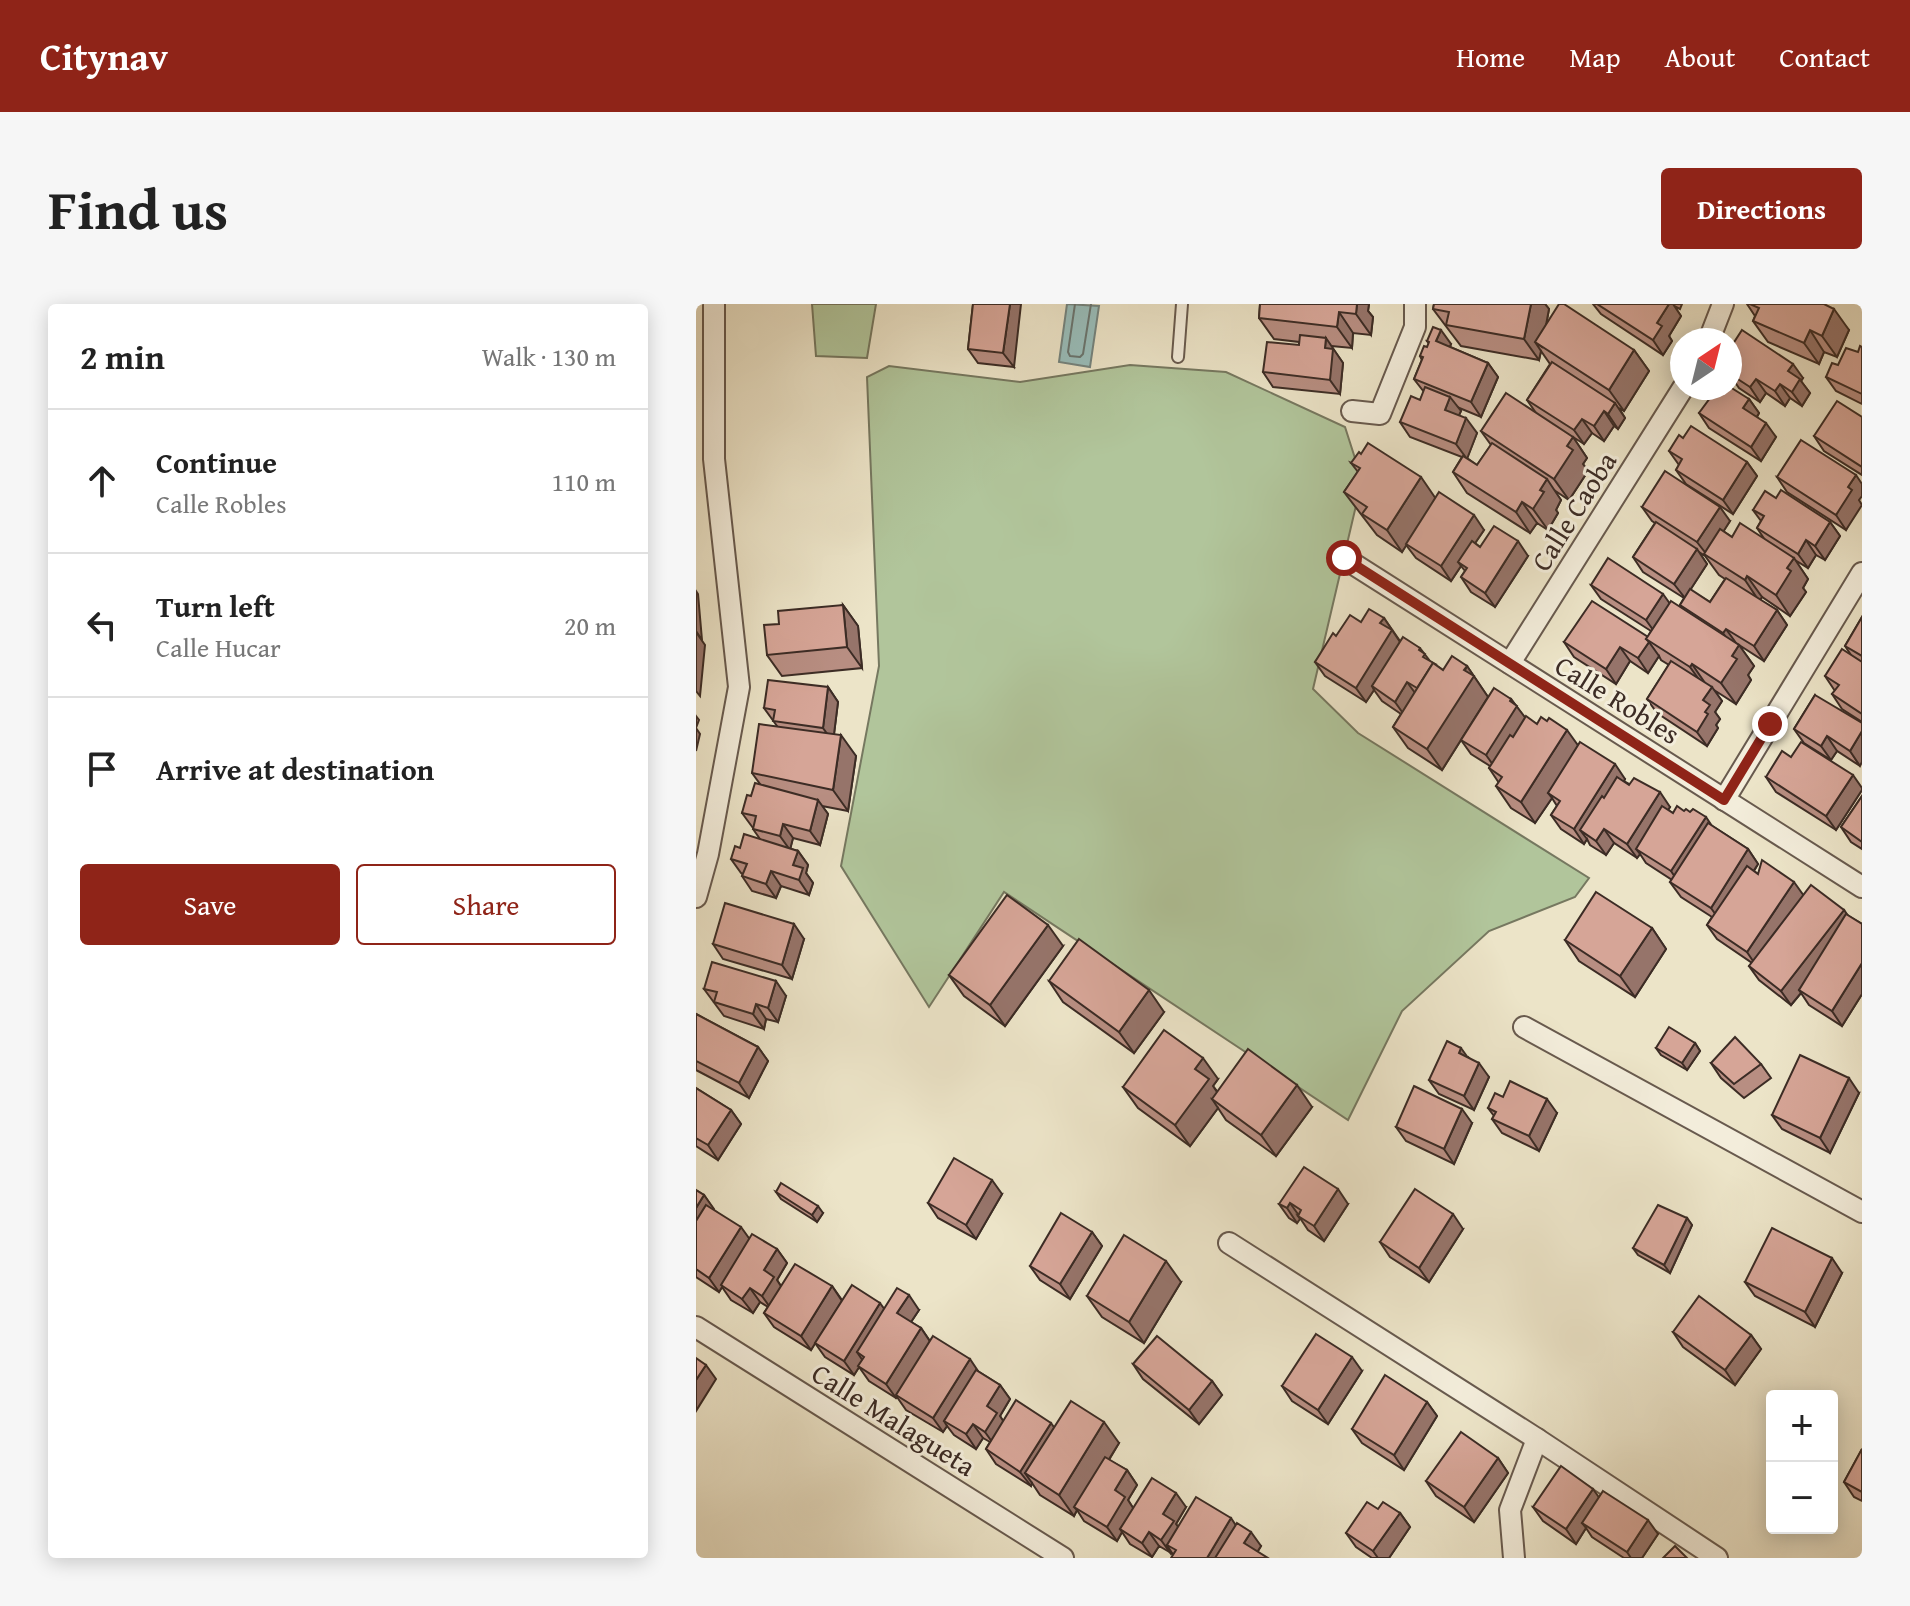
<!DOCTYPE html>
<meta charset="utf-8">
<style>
:root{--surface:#fff;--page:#f6f6f6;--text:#222;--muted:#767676;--line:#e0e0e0;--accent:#8f2418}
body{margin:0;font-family:"Gentium Book Plus",serif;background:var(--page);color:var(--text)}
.controls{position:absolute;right:24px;bottom:24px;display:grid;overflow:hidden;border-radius:8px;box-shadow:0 4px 20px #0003}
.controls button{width:72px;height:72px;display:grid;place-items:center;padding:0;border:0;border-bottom:2px solid var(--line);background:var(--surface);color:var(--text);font:40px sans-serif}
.compass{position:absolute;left:974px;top:24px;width:72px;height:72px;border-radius:50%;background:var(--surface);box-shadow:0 4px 20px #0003;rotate:35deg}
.stop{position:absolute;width:24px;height:24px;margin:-18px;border:6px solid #8f2418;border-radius:50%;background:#fff}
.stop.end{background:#8f2418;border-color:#fff;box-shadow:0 2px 8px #0008}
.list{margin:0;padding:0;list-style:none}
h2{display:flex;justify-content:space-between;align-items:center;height:104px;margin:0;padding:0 32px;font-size:34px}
h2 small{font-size:26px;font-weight:400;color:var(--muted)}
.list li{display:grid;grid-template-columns:52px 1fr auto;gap:24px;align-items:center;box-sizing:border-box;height:144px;padding:0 32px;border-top:2px solid var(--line)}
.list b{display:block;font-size:30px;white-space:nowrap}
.list p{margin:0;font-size:26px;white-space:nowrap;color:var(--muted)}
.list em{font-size:26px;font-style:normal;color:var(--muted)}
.actions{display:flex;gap:16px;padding:24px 32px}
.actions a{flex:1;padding:18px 0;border:2px solid var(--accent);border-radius:8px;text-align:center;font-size:28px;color:var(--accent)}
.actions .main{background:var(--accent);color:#fff}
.icon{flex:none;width:44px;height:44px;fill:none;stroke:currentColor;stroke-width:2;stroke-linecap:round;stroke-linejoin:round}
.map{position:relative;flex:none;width:1166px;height:1254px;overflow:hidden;border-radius:8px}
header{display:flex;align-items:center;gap:48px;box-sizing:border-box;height:112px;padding:0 40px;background:var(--accent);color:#fff}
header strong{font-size:38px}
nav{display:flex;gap:44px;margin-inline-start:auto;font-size:28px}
.intro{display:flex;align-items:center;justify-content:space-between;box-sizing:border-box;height:192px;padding:0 48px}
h1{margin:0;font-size:56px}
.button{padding:20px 36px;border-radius:8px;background:var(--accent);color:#fff;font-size:28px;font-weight:700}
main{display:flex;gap:48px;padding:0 48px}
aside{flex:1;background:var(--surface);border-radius:8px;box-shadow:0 4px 20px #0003}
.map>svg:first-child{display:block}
.green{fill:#b1c59b;stroke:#767860;stroke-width:2}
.water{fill:#99bebb;stroke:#74847f;stroke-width:2}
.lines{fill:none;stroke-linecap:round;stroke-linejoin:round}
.shore{stroke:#6a7570;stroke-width:2}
.lane-casing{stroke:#685a4e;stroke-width:14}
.street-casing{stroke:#685a4e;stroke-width:24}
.lane{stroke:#f3eddb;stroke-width:10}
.street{stroke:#f3eddb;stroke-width:20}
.wall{fill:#b88e82;stroke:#3c2c25;stroke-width:2;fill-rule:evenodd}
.shaded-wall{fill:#96746a;stroke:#3c2c25;stroke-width:2}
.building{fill:#d6a597;stroke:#3c2c25;stroke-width:2}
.route{stroke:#8f2418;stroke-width:10}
.labels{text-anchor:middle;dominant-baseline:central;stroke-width:6;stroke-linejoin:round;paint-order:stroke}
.street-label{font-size:28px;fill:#3c2c25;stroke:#f3eddb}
</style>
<header>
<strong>Citynav</strong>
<nav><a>Home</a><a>Map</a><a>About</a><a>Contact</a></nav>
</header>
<div class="intro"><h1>Find us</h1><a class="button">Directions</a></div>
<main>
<aside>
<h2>2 min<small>Walk · 130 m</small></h2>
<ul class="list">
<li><svg class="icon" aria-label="ahead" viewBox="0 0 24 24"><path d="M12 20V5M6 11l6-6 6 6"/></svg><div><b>Continue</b><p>Calle Robles</p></div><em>110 m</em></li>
<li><svg class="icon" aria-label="left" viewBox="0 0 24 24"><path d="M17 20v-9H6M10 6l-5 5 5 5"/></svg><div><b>Turn left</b><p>Calle Hucar</p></div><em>20 m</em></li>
<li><svg class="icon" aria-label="arrive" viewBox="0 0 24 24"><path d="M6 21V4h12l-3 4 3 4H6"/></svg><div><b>Arrive at destination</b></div></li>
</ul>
<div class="actions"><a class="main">Save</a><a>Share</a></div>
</aside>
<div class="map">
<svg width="1166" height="1254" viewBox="0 0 1166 1254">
<rect width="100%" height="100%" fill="#ece4c8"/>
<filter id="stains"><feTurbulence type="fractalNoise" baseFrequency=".0025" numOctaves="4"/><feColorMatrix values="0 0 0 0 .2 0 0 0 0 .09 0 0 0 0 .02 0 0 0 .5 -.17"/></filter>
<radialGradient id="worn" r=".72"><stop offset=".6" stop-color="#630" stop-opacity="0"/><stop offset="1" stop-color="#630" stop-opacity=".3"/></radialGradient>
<g class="green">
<polygon points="116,0 180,0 171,54 120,52"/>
<polygon points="434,61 530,68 649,123 666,176 617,385 662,429 893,574 879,593 793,627 706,707 652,816 308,588 233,703 145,562 183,362 171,73 193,62 324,78"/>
</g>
<polygon class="water" points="371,0 403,2 394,63 363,58"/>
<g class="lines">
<polyline class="shore" points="379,0 372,48 374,52 384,53 387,50 395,0"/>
<g class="lane-casing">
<polyline id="lane" points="482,53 486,0"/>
</g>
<g class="street-casing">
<g id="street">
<polyline points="1013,36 1027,0"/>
<polyline points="656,107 684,110 719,23 719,0"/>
<polyline points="648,254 1166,583"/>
<polyline points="814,359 987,84"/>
<polyline points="1028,496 1166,269"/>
<polyline points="0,593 12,550 43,383 18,155 18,0"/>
<polyline points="828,723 1166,908"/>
<polyline points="533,939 841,1135 1021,1254"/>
<polyline points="0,1023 367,1254"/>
<polyline points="818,1254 814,1206 841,1135"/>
</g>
</g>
<use href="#lane" class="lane"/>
<use href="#street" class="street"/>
</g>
<g class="wall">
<polygon points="277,0 318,63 282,59 272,45"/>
<polygon points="564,0 673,0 672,7 677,13 675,31 657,29 656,44 635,42 647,59 644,90 577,83 567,68 603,41 603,38 578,35 563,14"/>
<polygon points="738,0 849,0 853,5 850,21 938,46 953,67 928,107 923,104 929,114 922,125 918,122 908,137 896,129 888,140 877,133 891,154 887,160 892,167 873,196 858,186 865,196 860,206 862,209 852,226 841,219 834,229 771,189 757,168 766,153 714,133 704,118 724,96 728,88 718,75 726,56 724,52 733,40 731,37 755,40 754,43 792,59 802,73 785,113 761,103 765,107 763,111 781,129 771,154 781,161 795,141 785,127 840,109 831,96 854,60 845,47 843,56 765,42 737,5"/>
<polygon points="897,0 986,0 984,5 978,2 985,12 973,32 976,37 967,51 905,10"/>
<polygon points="1051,0 1128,0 1153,26 1141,53 1128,48 1123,60 1072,38 1057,17 1059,12"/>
<polygon points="1035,43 1107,74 1105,77 1114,89 1106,102 1094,94 1089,102 1070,89 1064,98 1043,84 1034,71 1034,67 1038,60 1034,54 1037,46"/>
<polygon points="1166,43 1166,100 1140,87 1130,73 1142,61 1162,48"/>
<polygon points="1025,90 1053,95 1063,109 1061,113 1080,133 1065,157 1013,124 1003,109"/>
<polygon points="1166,113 1166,171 1128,147 1118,132"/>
<polygon points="987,134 1051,158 1061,172 1037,210 990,180 980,166 983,161 973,147"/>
<polygon points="655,159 739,194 788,226 779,239 784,243 832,252 799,303 775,288 765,273 769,267 765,262 755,277 720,254 710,241 706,248 681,231 648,188 662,168"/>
<polygon points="1081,173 1163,196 1150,226 1091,188"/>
<path d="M1080,194L1134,218L1144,232L1129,256L1120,251L1112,264L1099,256L1112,275L1107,284L1110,288L1094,312L1066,293L1064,296L1081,306L1091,321L1068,357L1040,339L1043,341L1058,362L1052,371L1055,376L1040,400L1018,386L1026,397L1019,408L1024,415L1020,421L1022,424L1011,442L961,409L951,395L973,361L965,356L963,352L952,369L934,357L920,380L878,353L868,338L952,333L955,327L905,295L895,281L973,299L987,305L984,301L988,294L947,268L937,253L959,219L956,217L946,203L1034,217L1027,227L1036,233L1069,236L1061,224L1065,217L1057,206ZM1003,248L1009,252L1023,271L1029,275L1014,298L994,286L1011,260Z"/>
<polygon points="147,301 162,322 166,364 86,372 71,351 83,320"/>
<polygon points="1166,313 1166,418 1146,405 1136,390 1139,387 1129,372 1155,351 1149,342"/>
<polygon points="688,314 704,337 724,344 734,357 747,366 771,362 792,393 815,395 829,414 882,441 929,475 928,477 974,503 972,506 977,509 1016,522 1052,545 1062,560 1058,567 1062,570 1107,592 1148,606 1151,611 1166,620 1166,690 1146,722 1113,701 1105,689 1095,701 1063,676 1053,662 1056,659 1021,635 1011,621 1016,613 985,593 974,578 976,576 950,559 944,550 941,554 918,539 910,551 894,541 891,535 888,540 865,525 855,511 861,502 856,494 839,519 815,504 800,482 803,479 793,464 794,462 775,450 765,436 746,466 712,444 697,423 705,410 686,397 678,386 670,398 629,372 619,358 640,332 665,318"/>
<polygon points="132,383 142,398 138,430 160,452 152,507 126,502 132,510 124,541 97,534 94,545 102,547 112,561 110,569 117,579 113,591 85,582 80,594 56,587 46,572 47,570 45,569 35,555 44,544 64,535 57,525 57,524 46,509 55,492 64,480 56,469 81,422 68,404"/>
<polygon points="1119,391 1164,462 1141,447 1135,456 1108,439 1098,425"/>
<polygon points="1070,473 1166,484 1166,486 1140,526 1080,488"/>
<polygon points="1166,492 1166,545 1155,538 1145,523"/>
<polygon points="956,624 970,645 939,693 883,657 869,636"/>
<polygon points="108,635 96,675 27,655 17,640"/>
<polygon points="367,642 309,722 268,692 253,671"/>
<polygon points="353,677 468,708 438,749 367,698"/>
<polygon points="8,685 90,692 82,718 70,715 68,725 28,712"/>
<polygon points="0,710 62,743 72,757 53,794 0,766"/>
<polygon points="999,739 1004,747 991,766 965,751 960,744"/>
<polygon points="772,753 793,773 778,806 743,790 733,776"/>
<polygon points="1015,759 1065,760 1075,774 1048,794 1025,774"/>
<polygon points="522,775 517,782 521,787 616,803 580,852 530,816 522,804 494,842 442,804 427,783"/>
<polygon points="0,784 35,806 45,820 22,856 0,842"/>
<polygon points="1163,789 1134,849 1086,825 1076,811"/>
<polygon points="807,793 861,809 843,847 806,829 796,815 798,812 792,804"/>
<polygon points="776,819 758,860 710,837 700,823"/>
<polygon points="0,886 8,891 18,906 53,935 81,945 91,959 81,976 85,982 136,982 146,996 188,1005 223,1006 215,1018 225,1024 234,1037 304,1081 314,1095 304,1112 307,1117 358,1123 423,1139 413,1156 431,1166 441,1181 432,1196 437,1204 490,1203 480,1220 482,1223 540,1221 565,1242 562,1247 477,1250 463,1242 456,1253 434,1240 426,1228 421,1237 388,1217 381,1206 378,1212 344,1191 336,1179 335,1182 300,1160 290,1145 294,1138 287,1134 280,1145 258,1131 251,1122 247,1128 210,1106 201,1093 200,1094 173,1077 163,1063 158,1071 129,1053 119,1039 115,1046 78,1023 68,1009 72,1003 64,998 57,1009 35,996 26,983 23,988 0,973"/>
<polygon points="80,888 127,909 121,918 85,895"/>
<polygon points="306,890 280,935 242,914 232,899"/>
<polygon points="583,900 652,900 628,937 612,926 604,914 601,919 593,914"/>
<polygon points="991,914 996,921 974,969 942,951 937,944"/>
<polygon points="767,925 733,978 694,953 684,938"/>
<polygon points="396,928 406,942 374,995 344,976 334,962"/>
<polygon points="1146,969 1119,1023 1059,992 1049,978"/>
<polygon points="485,978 448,1039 406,1013 391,992"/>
<polygon points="977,1028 1055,1031 1065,1045 1039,1081 987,1043"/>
<polygon points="437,1060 516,1077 526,1091 503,1120 447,1075"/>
<polygon points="666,1067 632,1120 596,1097 586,1082"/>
<polygon points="731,1098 741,1112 708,1166 666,1139 656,1125"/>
<polygon points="1166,1145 1166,1197 1158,1193 1148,1178"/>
<polygon points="802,1154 812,1169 778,1218 740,1192 730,1177"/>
<polygon points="837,1203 962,1230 946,1254 928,1254 896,1233 890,1224 880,1240 847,1217"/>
<polygon points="682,1205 704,1209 714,1223 693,1254 676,1254 660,1243 650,1229"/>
</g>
<g class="shaded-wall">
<polygon points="314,0 325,0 318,63 307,49"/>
<polygon points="661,0 673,0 672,7 677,13 675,31 660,10"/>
<polygon points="835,0 849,0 853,5 846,43 839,38 845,47 843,56 828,35"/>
<polygon points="973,0 977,0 985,12 973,32 976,37 967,51 957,36 961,19"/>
<polygon points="1138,5 1153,26 1141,53 1126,32"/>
<polygon points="643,8 657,29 656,44 641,23"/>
<polygon points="745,26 755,40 750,52 740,37"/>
<polygon points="1114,26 1128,48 1123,60 1108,39"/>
<polygon points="630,34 647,59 644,90 634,76 629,44"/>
<polygon points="938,46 953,67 928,107 913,86"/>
<polygon points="792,59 802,73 785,113 775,98"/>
<polygon points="1097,60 1107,74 1105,77 1114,89 1106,102 1096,88 1092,67"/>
<polygon points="1060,75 1070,89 1064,98 1054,83"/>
<polygon points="1084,80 1094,94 1089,102 1079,87"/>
<polygon points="754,93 765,107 759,120 749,106"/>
<polygon points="1053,95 1063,109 1057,119 1047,104"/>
<polygon points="919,99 929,114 922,125 912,110"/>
<polygon points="908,107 918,122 908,137 898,122"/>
<polygon points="770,114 781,129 771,155 760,140"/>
<polygon points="886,115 896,129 888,140 878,126"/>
<polygon points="1070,119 1080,133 1065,157 1055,143"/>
<polygon points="877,133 891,154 887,160 892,167 873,196 858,175 871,142"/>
<polygon points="1051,158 1061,172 1037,210 1027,196"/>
<polygon points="1160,171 1166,180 1166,192 1163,196 1166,201 1150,226 1140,211 1152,183"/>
<polygon points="725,173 740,195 706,248 691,226"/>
<polygon points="851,175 865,196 860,206 862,209 852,226 837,205 844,186"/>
<polygon points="826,198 841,219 834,229 820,208"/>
<polygon points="1024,203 1034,217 1012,252 1001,238"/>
<polygon points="778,211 788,226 765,260 762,258 765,262 755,277 745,262"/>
<polygon points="1134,218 1144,232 1129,256 1119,242"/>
<polygon points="1110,236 1120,251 1112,264 1102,250"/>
<polygon points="822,237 832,252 799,303 789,289"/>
<polygon points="1001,245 1011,260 989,294 978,280"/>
<polygon points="1098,254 1112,275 1107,284 1110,288 1094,312 1080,291 1091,264"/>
<polygon points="1051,272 1066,293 1063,297 1049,276"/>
<polygon points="0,287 2,290 6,336 0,327"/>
<polygon points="967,290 977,304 960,330 950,316"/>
<polygon points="147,301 162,322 166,364 151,343"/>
<polygon points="1081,306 1091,321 1068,357 1058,342"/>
<polygon points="688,314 706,341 676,382 678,386 670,398 660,384 684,319"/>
<polygon points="1030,325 1040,339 1037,343 1027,329"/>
<polygon points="0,328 9,341 4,392 0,387"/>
<polygon points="953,338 963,352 952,369 942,354"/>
<polygon points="1043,341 1058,362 1052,371 1055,376 1040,400 1025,379 1036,352"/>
<polygon points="924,343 934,357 920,380 910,365"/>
<polygon points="996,360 1011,382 1009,384 994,363"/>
<polygon points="771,362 792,393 746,466 731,445"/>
<polygon points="711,378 722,393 709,412 699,398"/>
<polygon points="132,383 142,398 137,438 127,424"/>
<polygon points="1016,383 1026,397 1019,408 1024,415 1020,421 1022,424 1011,442 1001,428 1009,408 1007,396"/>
<polygon points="815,395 831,416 800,465 790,451"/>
<polygon points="0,412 3,416 0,424 4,430 0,447"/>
<polygon points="871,426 886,447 852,489 856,494 839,519 825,498"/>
<polygon points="1166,427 1166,458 1164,462 1154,447"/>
<polygon points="145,431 160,452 152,507 137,486"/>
<polygon points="1131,432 1141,447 1135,456 1125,442"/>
<polygon points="919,460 929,475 893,532 884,526 891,535 888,540 878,525"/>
<polygon points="1157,471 1166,484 1166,486 1140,526 1130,512"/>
<polygon points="964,488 974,503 945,548 940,545 944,550 941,554 931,540"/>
<polygon points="122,496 132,510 124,541 114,527"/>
<polygon points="1010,513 1020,528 985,582 975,567"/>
<polygon points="87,520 97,534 94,546 84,532"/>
<polygon points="908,525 918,539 910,551 900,537"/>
<polygon points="1052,545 1062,560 1025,618 1015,604"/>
<polygon points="102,547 112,561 110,569 117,579 113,591 103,576 97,561"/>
<polygon points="75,567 85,582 80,594 70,580"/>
<polygon points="1098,578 1108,592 1061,663 1051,648"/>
<polygon points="1148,606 1158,620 1103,686 1105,689 1095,701 1085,687"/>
<polygon points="98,620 108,635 96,675 86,661"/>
<polygon points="352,621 367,642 309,722 294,701"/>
<polygon points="956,624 970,645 939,693 924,672"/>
<polygon points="1166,659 1166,690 1146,722 1136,707"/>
<polygon points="80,677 90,692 82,718 72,704"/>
<polygon points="453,686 468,708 438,749 423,728"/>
<polygon points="60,700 70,715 68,725 57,710"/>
<polygon points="999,739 1004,747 991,766 986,759"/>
<polygon points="62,743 72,757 53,794 43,779"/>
<polygon points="765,744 775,758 763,749"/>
<polygon points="507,754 522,775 517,782 527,797 516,795 522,804 494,842 479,821 499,765"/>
<polygon points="783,759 793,773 778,806 768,792"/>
<polygon points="1153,774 1163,789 1134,849 1124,834"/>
<polygon points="601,781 616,803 580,852 565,831"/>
<polygon points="851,795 861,809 843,847 833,832"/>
<polygon points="766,805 776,819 758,860 748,845"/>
<polygon points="35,806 45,820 22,856 12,841"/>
<polygon points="296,876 306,890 280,935 270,921"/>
<polygon points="642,885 652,900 628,937 618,922"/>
<polygon points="8,891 18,905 0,934 0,904"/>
<polygon points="594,899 604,913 602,912 604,915 601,919 591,904"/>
<polygon points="122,902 127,909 121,918 116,911"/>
<polygon points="757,910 767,925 733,978 723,964"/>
<polygon points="991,914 996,921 974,969 968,961"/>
<polygon points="45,923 55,937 23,988 13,974"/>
<polygon points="396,928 406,942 374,995 364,980"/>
<polygon points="81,945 91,959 81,976 88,987 76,1006 66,992 68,966"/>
<polygon points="1136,954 1146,969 1119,1023 1109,1008"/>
<polygon points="470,957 485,978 448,1039 433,1018"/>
<polygon points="136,982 146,997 115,1046 105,1032"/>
<polygon points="54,984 64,998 57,1009 46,995"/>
<polygon points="213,991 223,1006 211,1024 201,1009"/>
<polygon points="184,999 194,1013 161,1048 167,1057 158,1071 148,1057"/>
<polygon points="225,1024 235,1039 200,1094 190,1080"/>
<polygon points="1055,1031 1065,1045 1039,1081 1029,1066"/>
<polygon points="656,1053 666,1067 632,1120 622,1106"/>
<polygon points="274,1055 284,1070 248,1117 251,1122 247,1128 237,1114"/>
<polygon points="10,1061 20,1075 0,1107 0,1076"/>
<polygon points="516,1077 526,1091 503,1120 493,1106"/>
<polygon points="304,1081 314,1095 304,1112 311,1123 299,1142 289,1128 291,1102"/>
<polygon points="731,1098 741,1112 708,1166 698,1151"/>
<polygon points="408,1118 423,1139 382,1205 378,1203 381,1206 378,1212 363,1191"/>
<polygon points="355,1119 365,1133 329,1169 336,1179 335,1182 324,1168"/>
<polygon points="277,1120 287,1134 280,1145 270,1130"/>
<polygon points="802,1154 812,1169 778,1218 768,1203"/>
<polygon points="431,1166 441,1181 432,1196 439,1207 424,1225 426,1228 421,1237 411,1223 419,1186"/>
<polygon points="897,1185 907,1199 886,1219 890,1224 880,1240 870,1225"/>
<polygon points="480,1189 490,1203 480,1220 488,1231 471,1241 476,1249 475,1250 465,1236 467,1210"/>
<polygon points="704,1209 714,1223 693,1254 682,1254 677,1247"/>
<polygon points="535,1214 545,1229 530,1254 511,1254"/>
<polygon points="952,1216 962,1230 946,1254 935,1254 931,1248"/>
<polygon points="453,1228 463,1242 456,1253 446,1239"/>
<polygon points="555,1228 565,1242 558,1253 548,1239"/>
</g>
<g class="building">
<polygon points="277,0 314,0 307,49 272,45"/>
<polygon points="564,0 661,0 660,10 643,8 641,23 563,14"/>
<polygon points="738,0 835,0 828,35 750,21 753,8 737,5"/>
<polygon points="863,0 868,0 938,46 913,86 839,38"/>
<polygon points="901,0 973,0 961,19 966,22 957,36"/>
<polygon points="1054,0 1128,0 1138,5 1126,32 1114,26 1108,39 1057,17 1063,4"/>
<polygon points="737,23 745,26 740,37 792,59 775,98 718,75 727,53 724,52 728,42 731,43 733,38 731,37"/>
<polygon points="1046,26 1097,60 1092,67 1104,75 1096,88 1084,80 1079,87 1060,75 1054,83 1034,70 1034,67 1040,57 1034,53 1038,45 1035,43"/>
<polygon points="604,31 630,34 629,44 637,45 634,76 567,68 571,38 603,41"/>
<polygon points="1164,42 1166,43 1166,90 1130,73 1136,59 1142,61 1150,44 1162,48"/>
<polygon points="856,58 919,99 912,110 908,107 898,122 886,115 878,126 831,96"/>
<polygon points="729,83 754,93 749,106 770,114 760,140 704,118 715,92 724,96"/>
<polygon points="1034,83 1053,95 1047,104 1070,119 1055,143 1003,109 1020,86 1025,90 1029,84 1034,84"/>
<polygon points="810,89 877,133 871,142 877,146 858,175 785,127"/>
<polygon points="1141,97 1166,113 1166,163 1118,132"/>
<polygon points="995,122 1051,158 1027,196 980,166 986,155 973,147 983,131 987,134"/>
<polygon points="1105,136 1160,171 1152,183 1156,186 1140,211 1081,173"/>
<polygon points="672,139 725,173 691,226 666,210 671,203 648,188 664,164 655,159 663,148 665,150"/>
<polygon points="796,139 851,175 844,186 848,188 837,205 826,198 820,208 757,168 767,152 781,161"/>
<polygon points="969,167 1024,203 1001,238 946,203"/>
<polygon points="1085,186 1134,218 1119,242 1110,236 1102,250 1061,224 1068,212 1057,206 1069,187 1080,194"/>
<polygon points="743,188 778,211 745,262 710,240"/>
<polygon points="960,218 1001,245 978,280 937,253"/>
<polygon points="1044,219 1098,254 1091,264 1095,267 1080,291 1051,272 1049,276 1008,250 1024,225 1036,233"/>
<polygon points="798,222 822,237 789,289 765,273 771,264 762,258 776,237 784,243"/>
<polygon points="912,254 967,290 950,316 895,281"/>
<polygon points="1030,274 1081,306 1058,342 1030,325 1027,329 984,301 994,285 1014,298"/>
<polygon points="896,297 952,333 950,335 953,338 942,354 924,343 910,365 868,338"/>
<polygon points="975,297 1043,341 1036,352 1041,355 1025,379 996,360 994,363 950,335"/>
<polygon points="147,301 151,343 71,351 68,321 83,320 82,307"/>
<polygon points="673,305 688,314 684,319 696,326 660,384 619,358 637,329 640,332 654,311 665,318"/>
<polygon points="1166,313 1166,352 1149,342"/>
<polygon points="707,333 724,344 723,346 729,350 727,353 741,361 737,359 721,384 711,378 699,398 676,382"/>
<polygon points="1146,345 1166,358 1166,410 1136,390 1143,381 1129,372"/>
<polygon points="756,352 771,362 768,366 778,372 731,445 697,423 737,359 747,366"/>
<polygon points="975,357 1016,383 1007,396 1014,401 1009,408 1012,410 1001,428 951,395"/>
<polygon points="72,376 132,383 127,424 77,417 79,406 68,404"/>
<polygon points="798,384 815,395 814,397 821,402 790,451 765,436"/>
<polygon points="1119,391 1166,419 1166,427 1154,447 1131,432 1125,442 1098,425"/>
<polygon points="830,412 841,420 845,413 851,417 853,414 871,426 825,498 800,482 806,473 793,464 814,431 817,433"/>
<polygon points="63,420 145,431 137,486 56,469"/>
<polygon points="884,438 919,460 878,525 855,511 864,497 852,489"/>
<polygon points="1105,438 1157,471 1130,512 1070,473 1086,447 1095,453"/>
<polygon points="921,473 933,481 938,474 964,488 931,540 908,525 900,537 884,526 906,492 908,494"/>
<polygon points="59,479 122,496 114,527 87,520 84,532 57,525 60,512 46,509 51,491 55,492"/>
<polygon points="1166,492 1166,538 1145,523"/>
<polygon points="966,502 977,509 981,502 988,507 990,505 994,508 997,505 1010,513 975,567 940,545"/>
<polygon points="1012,519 1052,545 1015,604 974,578"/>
<polygon points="48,530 102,547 97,561 107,564 103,576 75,567 70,580 46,572 51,560 35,555 39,542 44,544"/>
<polygon points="1066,556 1098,578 1051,648 1011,621 1051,562 1062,570"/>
<polygon points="1115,581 1148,606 1085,687 1053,662"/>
<polygon points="900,588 956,624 924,672 869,636"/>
<polygon points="311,591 352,621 294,701 253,671"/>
<polygon points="29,599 98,620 86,661 17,640"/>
<polygon points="1150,610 1166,620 1166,659 1136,707 1103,686"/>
<polygon points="383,635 453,686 423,728 353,677"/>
<polygon points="16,658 80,677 72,704 60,700 57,710 18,698 21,688 8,685"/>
<polygon points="0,710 62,743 43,779 0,757"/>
<polygon points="973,723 999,739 986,759 960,744"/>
<polygon points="468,726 507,754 499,765 513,775 479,821 427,783"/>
<polygon points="1039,733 1065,760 1038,780 1015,759"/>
<polygon points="751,737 765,744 763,749 783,759 768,792 733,776"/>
<polygon points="552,745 601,781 565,831 516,795"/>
<polygon points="1104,751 1153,774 1124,834 1076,811"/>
<polygon points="814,777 851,795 833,832 796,815 800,808 792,804 799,789 807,793"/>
<polygon points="718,782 766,805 748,845 700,823"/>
<polygon points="0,784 35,806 12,841 0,834"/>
<polygon points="258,854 296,876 270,921 232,899"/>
<polygon points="608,863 642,885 618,922 602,912 605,906 594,899 591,904 583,900"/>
<polygon points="85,879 122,902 116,911 80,888"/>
<polygon points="719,885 757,910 723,964 684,938"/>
<polygon points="0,886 8,891 0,904"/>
<polygon points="10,901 45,923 13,974 0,965 0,917"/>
<polygon points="962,901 991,914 968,961 937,944"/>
<polygon points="365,909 396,928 364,980 334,962"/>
<polygon points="1076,924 1136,954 1109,1008 1049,978"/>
<polygon points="56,930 81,945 68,966 78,973 66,992 54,984 46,995 25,981"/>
<polygon points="428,931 470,957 433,1018 391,992"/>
<polygon points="99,960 136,982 105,1032 68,1009"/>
<polygon points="156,981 184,999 148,1057 119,1039"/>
<polygon points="201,984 213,991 201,1009 225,1024 190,1080 162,1062 168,1053 161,1048"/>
<polygon points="1003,992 1055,1031 1029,1066 977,1028"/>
<polygon points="620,1030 656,1053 622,1106 586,1082"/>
<polygon points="237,1032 274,1055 237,1114 200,1091"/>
<polygon points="461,1032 516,1077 493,1106 437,1060"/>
<polygon points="0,1054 10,1061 0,1076"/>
<polygon points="280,1066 304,1081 291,1102 301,1109 289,1128 277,1120 270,1130 248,1117"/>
<polygon points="689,1071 731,1098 698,1151 656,1125"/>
<polygon points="320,1096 355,1119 324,1168 290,1145"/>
<polygon points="375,1097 408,1118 363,1191 329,1169"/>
<polygon points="765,1128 802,1154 768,1203 730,1177"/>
<polygon points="1166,1145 1166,1188 1148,1178"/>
<polygon points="409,1153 431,1166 419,1186 429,1193 411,1223 378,1203"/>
<polygon points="865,1162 897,1185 870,1225 837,1203"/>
<polygon points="456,1174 480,1189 467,1210 478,1217 465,1236 453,1228 446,1239 424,1225"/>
<polygon points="907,1187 952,1216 931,1248 886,1219"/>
<polygon points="500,1193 535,1214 511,1254 475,1254 480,1246 471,1241"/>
<polygon points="671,1198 682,1205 687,1198 704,1209 677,1247 650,1229"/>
<polygon points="541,1219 555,1228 548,1239 572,1254 519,1254"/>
<polygon points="979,1242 991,1254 967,1254"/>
</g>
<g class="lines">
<polyline class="route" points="648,254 1028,496 1074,420"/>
</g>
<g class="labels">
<g class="street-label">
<text transform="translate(877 207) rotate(-58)">Calle Caoba</text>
<text transform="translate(922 395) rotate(32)">Calle Robles</text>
<text transform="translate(198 1115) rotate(32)">Calle Malagueta</text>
</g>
</g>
<rect width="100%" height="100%" filter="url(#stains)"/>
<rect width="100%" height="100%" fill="url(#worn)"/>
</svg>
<div class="controls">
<button>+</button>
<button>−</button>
</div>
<svg class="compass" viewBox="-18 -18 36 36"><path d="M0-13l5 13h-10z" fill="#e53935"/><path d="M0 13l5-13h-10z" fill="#767676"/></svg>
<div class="stop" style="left:648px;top:254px"></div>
<div class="stop end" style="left:1074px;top:420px"></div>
</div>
</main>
